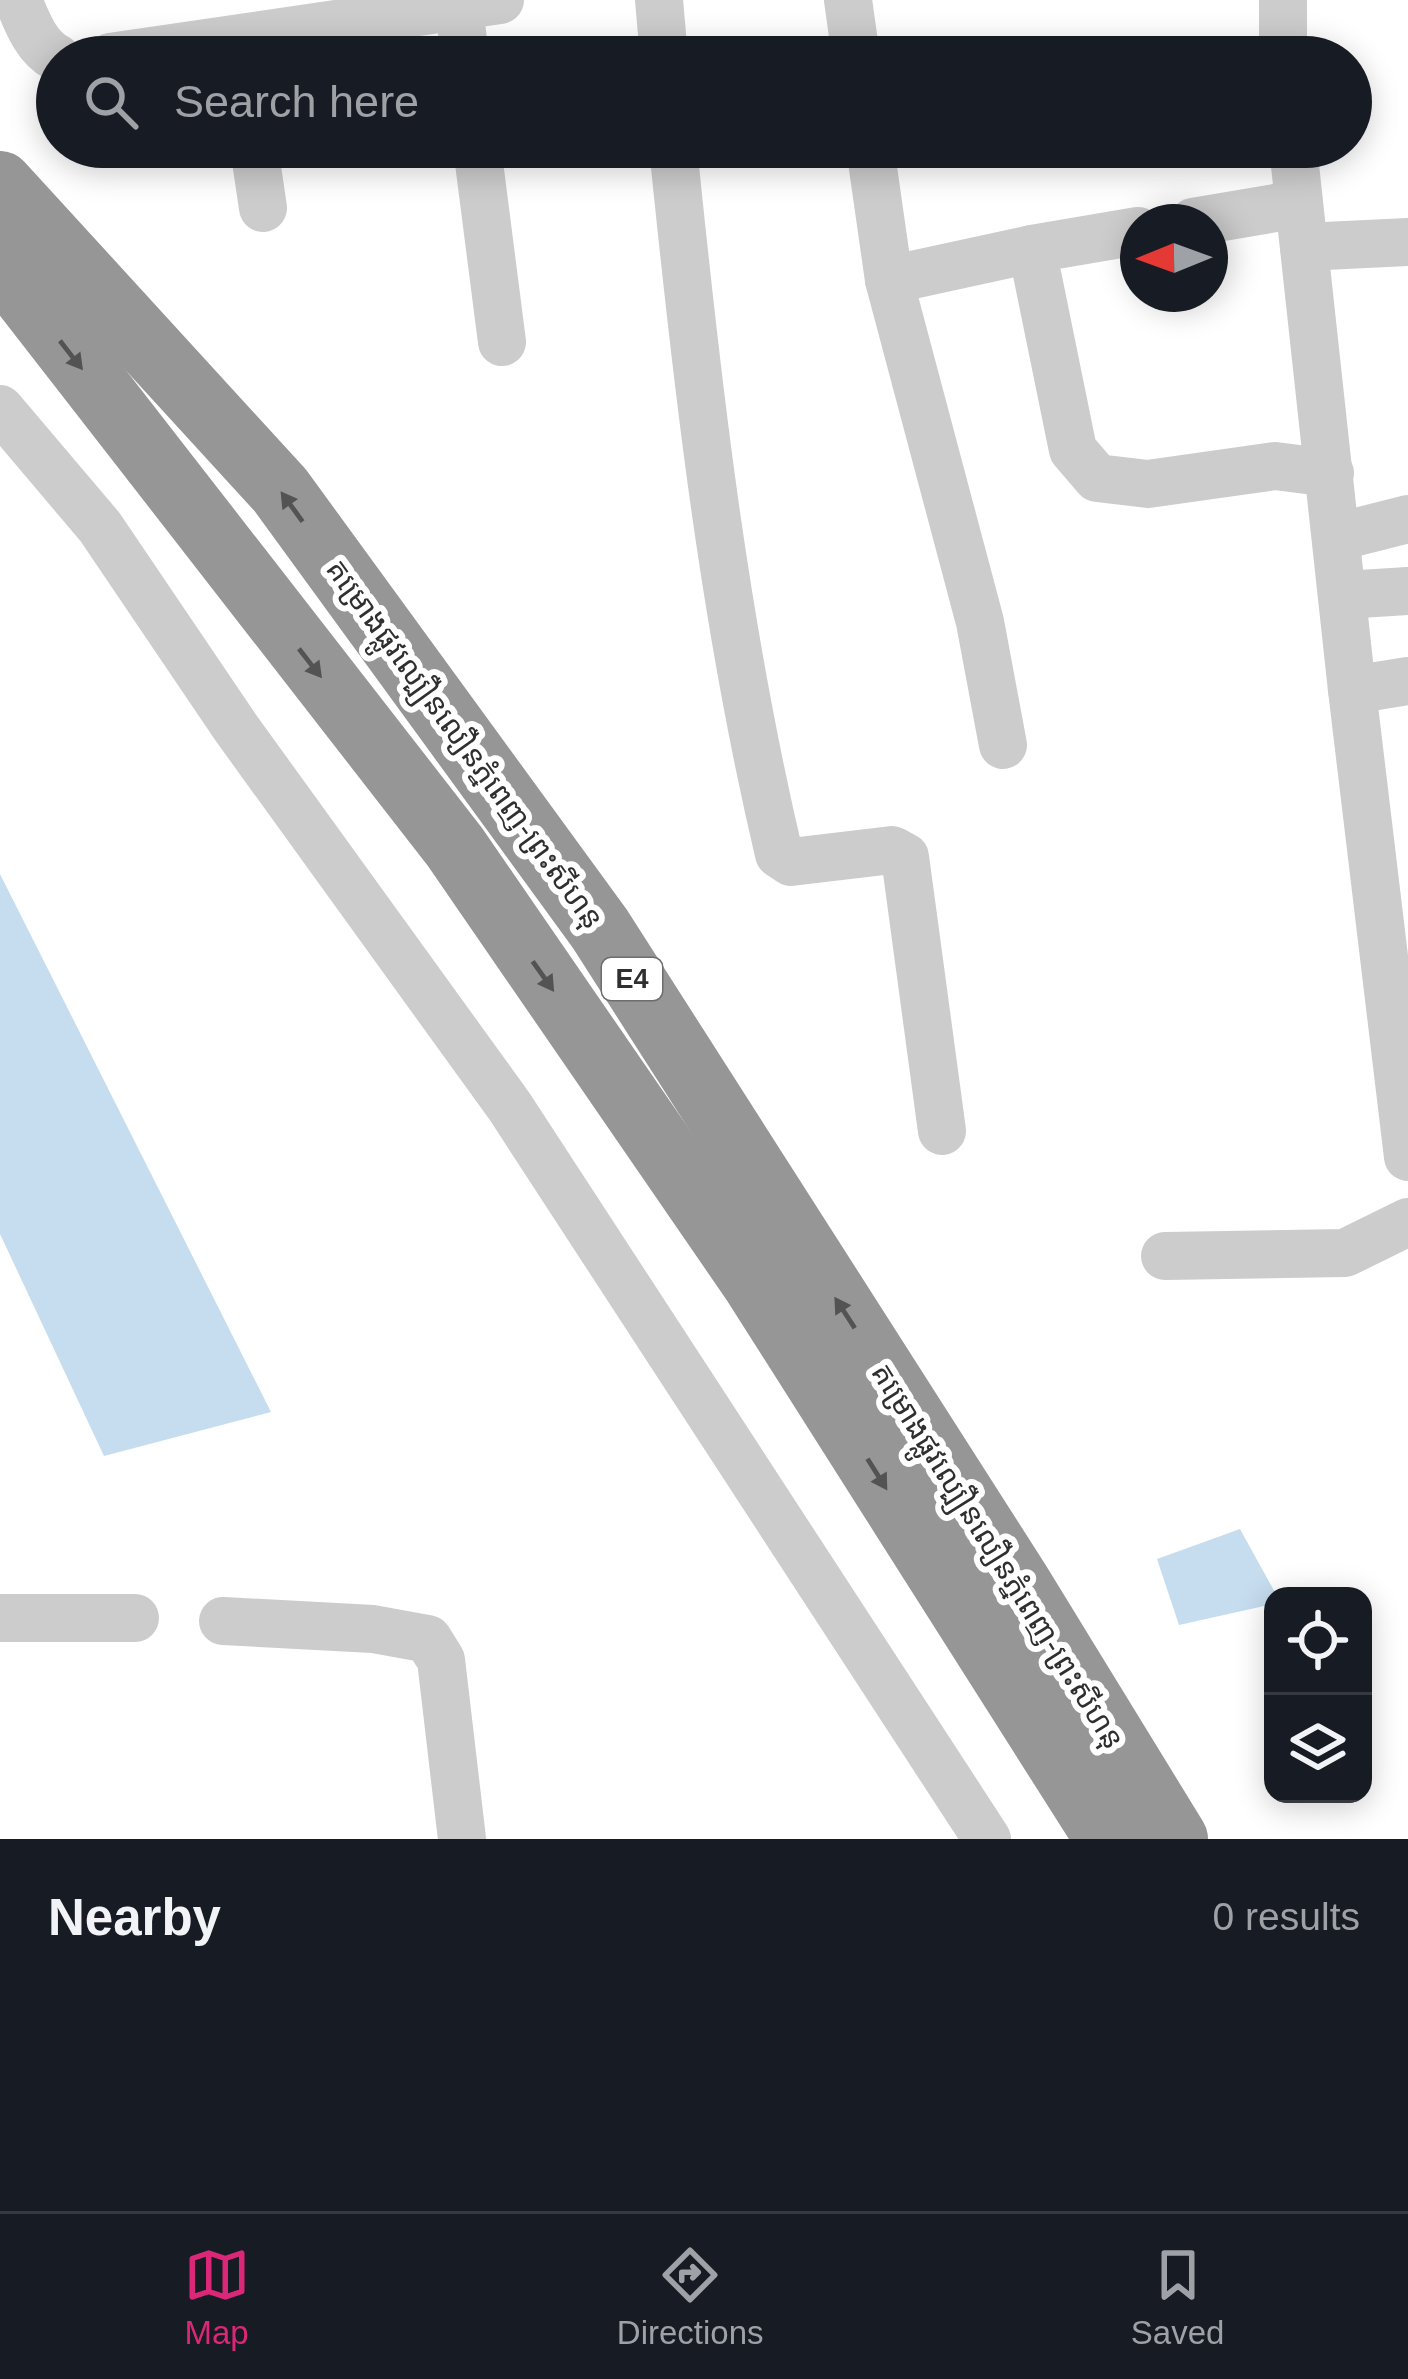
<!DOCTYPE html>
<meta charset="utf-8">
<style>
:root{--surface:#171b24;--page:#20242c;--text:#f1f3f6;--muted:#9ea1a6;--line:#363941;--accent:#db2777}
body{margin:0;font-family:Helvetica,"Noto Sans Khmer",sans-serif;background:var(--page);color:var(--text)}
.controls{position:absolute;right:36px;bottom:36px;display:grid;overflow:hidden;border-radius:24px;box-shadow:0 6px 30px #0003}
.controls button{width:108px;height:108px;display:grid;place-items:center;padding:0;border:0;border-bottom:3px solid var(--line);background:var(--surface);color:var(--text);font:60px sans-serif}
.compass{position:absolute;left:1120px;top:204px;width:108px;height:108px;border-radius:50%;background:var(--surface);box-shadow:0 6px 30px #0003;rotate:269deg}
.list{margin:0;padding:0;list-style:none}
h2{display:flex;justify-content:space-between;align-items:center;height:156px;margin:0;padding:0 48px;font-size:51px}
h2 small{font-size:39px;font-weight:400;color:var(--muted)}
.icon{flex:none;width:66px;height:66px;fill:none;stroke:currentColor;stroke-width:2;stroke-linecap:round;stroke-linejoin:round}
.map{position:relative;flex:none;width:1408px;height:1839px;overflow:hidden}
.search{position:absolute;background:var(--surface);box-shadow:0 6px 30px #0003;left:36px;right:36px;top:36px;height:132px;display:flex;align-items:center;gap:30px;box-sizing:border-box;padding:0 42px;border-radius:66px;color:var(--muted);font-size:45px}
.sheet{height:372px;background:var(--surface)}
nav{display:flex;justify-content:space-around;align-items:center;box-sizing:border-box;height:168px;border-top:3px solid var(--line);background:var(--surface);font-size:33px;color:var(--muted)}
nav a{display:grid;justify-items:center;gap:6px}
nav .on{color:var(--accent)}
.map>svg:first-child{display:block}
.water{fill:#c6ddef}
.lines{fill:none;stroke-linecap:round;stroke-linejoin:round}
.minor{stroke:#ccc;stroke-width:48}
.highway{stroke:#969696;stroke-width:66}
.oneway{fill:#535353}
.labels{text-anchor:middle;dominant-baseline:central;stroke-width:12;stroke-linejoin:round;paint-order:stroke}
.shield{fill:#fff;stroke:#6d6d6d;stroke-width:3}
.shield-label{font-size:27px;font-weight:bold;fill:#2f2f2f}
.street-label{font-size:30px;fill:#2f2f2f;stroke:#fff}
</style>
<div class="map">
<svg width="1408" height="1839" viewBox="0 0 1408 1839">
<rect width="100%" height="100%" fill="#fff"/>
<g class="water">
<polygon points="0,874 271,1412 104,1456 0,1234"/>
<polygon points="1240,1529 1277,1596 1273,1596 1273,1604 1179,1625 1157,1559"/>
</g>
<g class="lines">
<g class="minor">
<path d="M18,0C27,22 36,47 57,58"/>
<polyline points="659,0 664,57"/>
<polyline points="848,0 856,57"/>
<polyline points="1283,0 1283,57"/>
<polyline points="459,7 465,57"/>
<polyline points="110,57 500,0"/>
<polyline points="254,147 263,208"/>
<polyline points="477,147 502,342"/>
<path d="M673,147C697,384 724,621 779,854L791,862L892,850L905,857L942,1131"/>
<polyline points="870,147 889,280 980,622 1003,745"/>
<polyline points="1293,147 1352,690 1408,1157"/>
<polyline points="1193,222 1299,204"/>
<polyline points="1304,247 1408,242"/>
<polyline points="1032,249 1073,450 1097,478 1148,484 1275,466 1330,473"/>
<polyline points="889,280 1032,249 1138,231"/>
<polyline points="0,409 100,527 236,728 510,1107 987,1839"/>
<polyline points="1337,537 1408,519"/>
<polyline points="1344,595 1408,591"/>
<polyline points="1352,690 1408,681"/>
<polyline points="1165,1256 1345,1253 1408,1222"/>
<polyline points="0,1618 135,1618"/>
<polyline points="223,1621 373,1629 428,1639 441,1660 462,1839"/>
</g>
<g class="highway">
<polyline points="0,184 280,490 600,929 1018,1583 1175,1839"/>
<polyline points="0,262 455,847 755,1283 1108,1839"/>
</g>
</g>
<defs><path id="oneway-solid" d="M-6-.8H1V-3.2L6.5 0L1 3.2V.8H-6Z" transform="scale(3)"/></defs>
<g class="oneway">
<use href="#oneway-solid" transform="translate(71 355) rotate(52)"/>
<use href="#oneway-solid" transform="translate(292 507) rotate(-126)"/>
<use href="#oneway-solid" transform="translate(310 663) rotate(52)"/>
<use href="#oneway-solid" transform="translate(543 976) rotate(55)"/>
<use href="#oneway-solid" transform="translate(845 1313) rotate(-123)"/>
<use href="#oneway-solid" transform="translate(877 1474) rotate(58)"/>
</g>
<g class="labels">
<rect class="shield" x="602" y="958" width="60" height="42" rx="9"/>
<g class="shield-label">
<text x="632" y="979">E4</text>
</g>
<g class="street-label">
<text transform="translate(465 744) rotate(54)">គម្រោងផ្លូវល្បឿនលឿនភ្នំពេញ-ព្រះសីហនុ</text>
<text transform="translate(998 1556) rotate(58)">គម្រោងផ្លូវល្បឿនលឿនភ្នំពេញ-ព្រះសីហនុ</text>
</g>
</g>
</svg>
<div class="controls">
<button><svg class="icon" aria-label="locate" viewBox="0 0 24 24"><circle cx="12" cy="12" r="6"/><path d="M12 2v4M12 18v4M2 12h4M18 12h4"/></svg></button>
<button><svg class="icon" aria-label="layers" viewBox="0 0 24 24"><path d="M12 4l9 5-9 5-9-5zM3 14l9 5 9-5"/></svg></button>
</div>
<svg class="compass" viewBox="-18 -18 36 36"><path d="M0-13l5 13h-10z" fill="#e53935"/><path d="M0 13l5-13h-10z" fill="#9ea1a6"/></svg>
<div class="search"><svg class="icon" aria-label="search" viewBox="0 0 24 24"><circle cx="10" cy="10" r="6"/><path d="M15 15l6 6"/></svg>Search here</div>
</div>
<section class="sheet">
<h2>Nearby<small>0 results</small></h2>
<ul class="list">
</ul>
</section>
<nav>
<a class="on"><svg class="icon" aria-label="map" viewBox="0 0 24 24"><path d="M3 6l6-2 6 2 6-2v14l-6 2-6-2-6 2zM9 4v14M15 6v14"/></svg>Map</a>
<a><svg class="icon" aria-label="directions" viewBox="0 0 24 24"><path d="M12 3l9 9-9 9-9-9zM9 14v-3h6M13 9l2 2-2 2"/></svg>Directions</a>
<a><svg class="icon" aria-label="saved" viewBox="0 0 24 24"><path d="M7 4h10v16l-5-4-5 4z"/></svg>Saved</a>
</nav>
